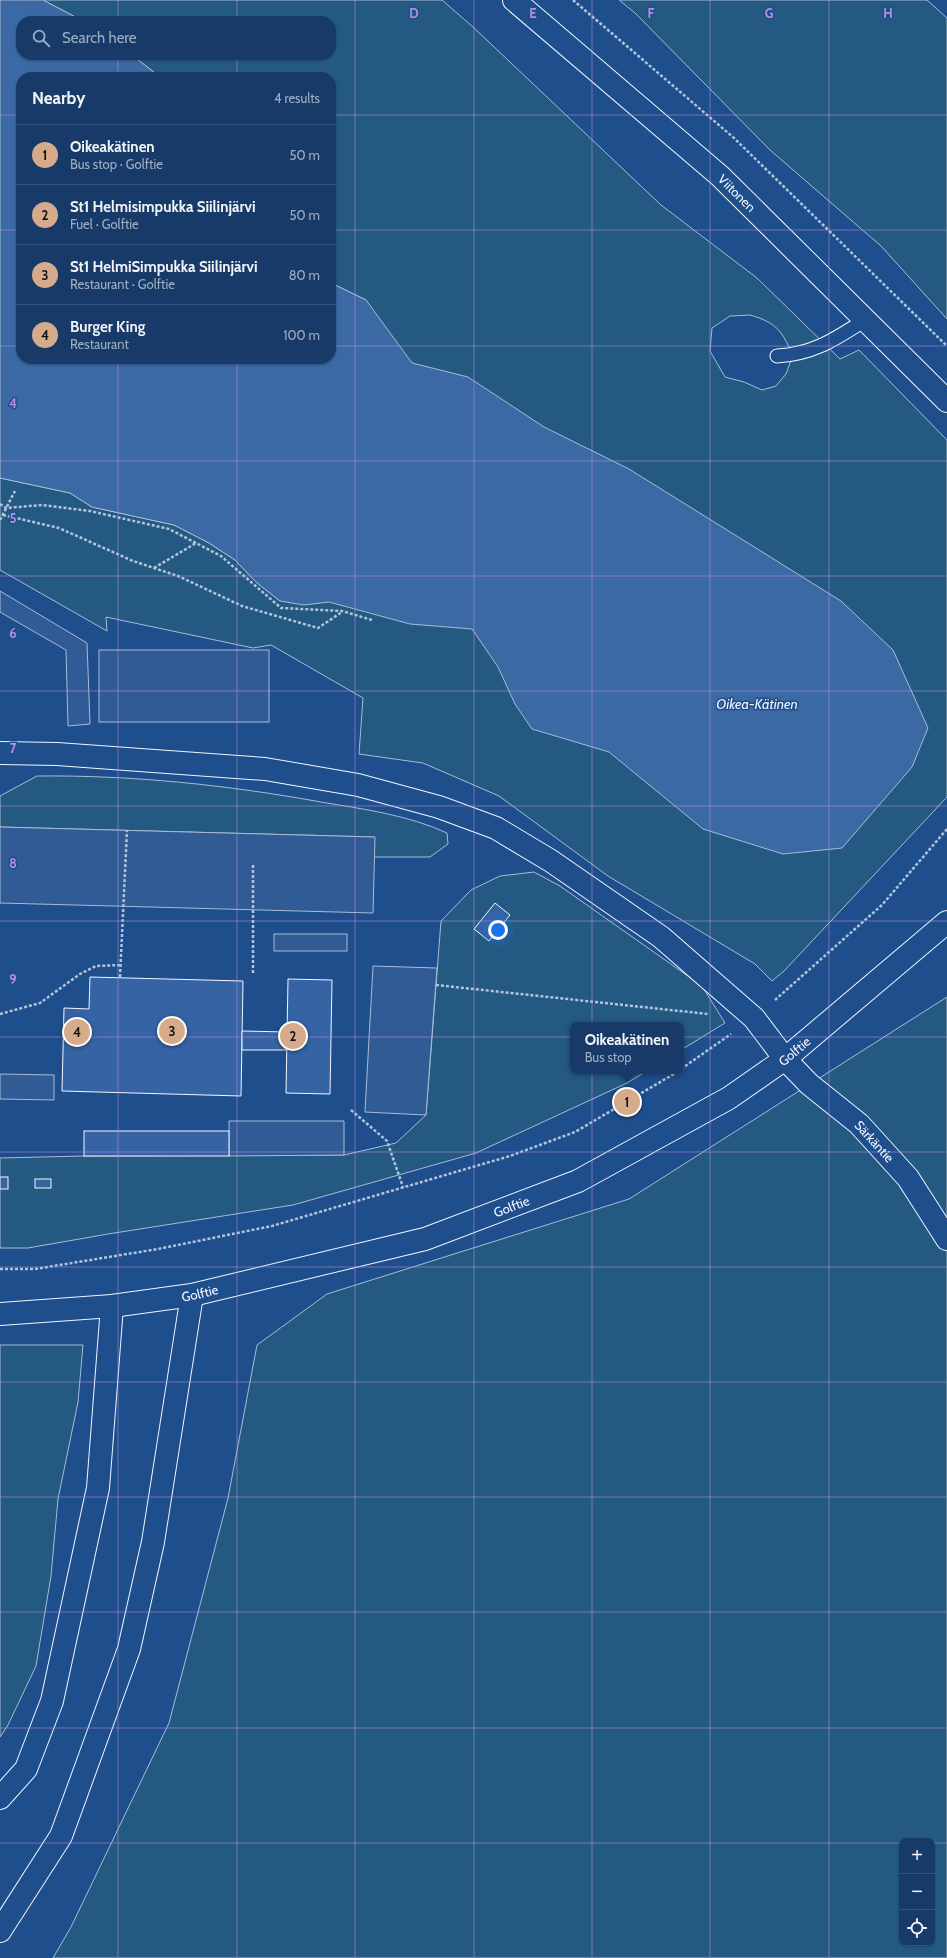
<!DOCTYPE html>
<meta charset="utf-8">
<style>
:root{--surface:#173a69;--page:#20416f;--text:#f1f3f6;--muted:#9eadc0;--line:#36547d;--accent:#d6ab8b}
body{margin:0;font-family:Cabin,sans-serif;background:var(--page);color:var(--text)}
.controls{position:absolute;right:12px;bottom:12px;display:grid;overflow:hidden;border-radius:8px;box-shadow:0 1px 3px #0004}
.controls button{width:36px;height:36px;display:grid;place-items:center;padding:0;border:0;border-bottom:1px solid var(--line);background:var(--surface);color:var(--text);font:20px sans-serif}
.you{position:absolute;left:498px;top:930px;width:14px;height:14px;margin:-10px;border:3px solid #fff;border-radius:50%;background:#1a73e8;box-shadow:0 0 0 6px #1a73e833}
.badge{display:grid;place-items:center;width:26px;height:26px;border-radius:50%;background:var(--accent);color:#111;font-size:13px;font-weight:700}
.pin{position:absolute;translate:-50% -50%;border:2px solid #fff;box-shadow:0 1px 4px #0006}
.popup{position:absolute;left:570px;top:1022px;width:114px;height:52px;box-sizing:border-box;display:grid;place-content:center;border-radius:8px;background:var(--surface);filter:drop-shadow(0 1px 3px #0005);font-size:13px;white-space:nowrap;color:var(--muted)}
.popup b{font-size:15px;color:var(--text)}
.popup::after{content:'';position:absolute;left:50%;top:100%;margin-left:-8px;border:8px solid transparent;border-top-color:var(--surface)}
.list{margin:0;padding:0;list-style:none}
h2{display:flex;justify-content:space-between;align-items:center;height:52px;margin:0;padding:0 16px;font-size:17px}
h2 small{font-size:13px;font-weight:400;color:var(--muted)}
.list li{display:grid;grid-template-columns:26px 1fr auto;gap:12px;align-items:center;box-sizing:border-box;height:60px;padding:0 16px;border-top:1px solid var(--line)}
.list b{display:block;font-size:15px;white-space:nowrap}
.list p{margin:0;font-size:13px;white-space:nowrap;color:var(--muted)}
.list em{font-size:13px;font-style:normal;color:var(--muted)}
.icon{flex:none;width:22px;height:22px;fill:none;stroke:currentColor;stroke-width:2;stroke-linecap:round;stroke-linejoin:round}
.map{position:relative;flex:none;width:947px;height:1958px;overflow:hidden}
.search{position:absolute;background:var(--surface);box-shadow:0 1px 3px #0004;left:16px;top:16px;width:320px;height:44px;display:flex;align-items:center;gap:10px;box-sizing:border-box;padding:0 14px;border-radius:16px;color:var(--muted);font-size:15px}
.panel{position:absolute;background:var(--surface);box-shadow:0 1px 3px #0004;left:16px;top:72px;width:320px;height:292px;border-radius:16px}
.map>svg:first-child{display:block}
.green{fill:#245a82;stroke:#a8bbd7;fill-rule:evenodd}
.parking{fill:#305b95;stroke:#a8bbd7}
.water{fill:#3b69a3;stroke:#a8bbd7}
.building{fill:#3563a3;stroke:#f2f6ff}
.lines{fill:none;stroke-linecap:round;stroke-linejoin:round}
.lane-casing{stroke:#f2f6ff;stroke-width:15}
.street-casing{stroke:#f2f6ff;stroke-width:24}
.secondary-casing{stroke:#f2f6ff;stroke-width:24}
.highway-casing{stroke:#f2f6ff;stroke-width:24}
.path{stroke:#b3c4dc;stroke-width:2.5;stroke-dasharray:3 2;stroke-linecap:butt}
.lane{stroke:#1f4e8c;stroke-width:13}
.street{stroke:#1f4e8c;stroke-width:22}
.secondary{stroke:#1f4e8c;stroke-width:22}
.highway{stroke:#1f4e8c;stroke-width:22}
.grid{fill:none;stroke:#b691df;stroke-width:1;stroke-opacity:0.55}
.labels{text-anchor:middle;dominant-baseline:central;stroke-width:3;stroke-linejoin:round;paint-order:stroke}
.street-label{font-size:13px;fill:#f2f6ff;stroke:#1f4e8c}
.water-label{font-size:14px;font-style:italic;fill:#f2f6ff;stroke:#1f4e8c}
.grid-label{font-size:13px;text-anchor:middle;font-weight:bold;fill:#b691df;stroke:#1f4e8c;stroke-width:3;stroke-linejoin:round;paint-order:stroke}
</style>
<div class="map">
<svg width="947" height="1958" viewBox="0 0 947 1958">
<rect width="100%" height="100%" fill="#1f4e8c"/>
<g class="green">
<path d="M43,0H442L473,27L661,205L757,278L840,359L859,350L947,440V797L784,971L772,981L755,964L608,876L499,796L423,763L359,754L363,698L271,645L253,648L106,617L107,631L0,570V478L70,493L92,507L174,525L209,543L235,560L256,582L280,601L366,300L331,283V77H160L132,55H331V21H83ZM750,315C777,323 781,330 793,355L786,374L776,386L762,390L744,382L725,377L710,351L712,328L730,316Z"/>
<polygon points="619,0 927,0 947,18 947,319 881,246 770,150 635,13"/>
<path d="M37,776C132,775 227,785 321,802C363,809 408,815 447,833L448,844L430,857H374V837L0,827V796Z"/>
<polygon points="534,872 560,886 702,986 725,1023 681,1050 681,1025 573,1025 573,1071 647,1071 627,1083 476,1153 293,1205 108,1234 28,1248 0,1248 0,1158 84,1156 344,1155 396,1143 426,1115 441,921 471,890 500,876"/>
<path d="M947,997V1958H53L71,1927L169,1723L228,1498L257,1345L327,1294L629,1199ZM902,1841H932V1943H902Z"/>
<polygon points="0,1345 83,1345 78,1402 58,1499 51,1576 36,1666 8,1725 0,1737"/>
</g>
<g class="parking">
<polygon points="0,591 87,643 90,724 68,726 66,650 0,612"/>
<rect x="99" y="650" width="170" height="72"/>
<polygon points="0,827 375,837 373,913 0,903"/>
<rect x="274" y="934" width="73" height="17"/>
<polygon points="373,966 437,968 426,1115 365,1112"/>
<polygon points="0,1074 54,1075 54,1100 0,1099"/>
<polygon points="229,1121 344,1121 344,1155 229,1156"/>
</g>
<polygon class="water" points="0,0 43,0 83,21 21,21 21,55 132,55 160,77 21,77 21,359 331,359 331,283 366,300 412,363 468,377 544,427 629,469 841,601 893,650 928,728 912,767 842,848 783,854 703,829 609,752 532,729 515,704 498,667 472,629 410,624 329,602 304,605 280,601 256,582 235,560 209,543 174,525 92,507 70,493 0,478"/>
<g class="building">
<polygon points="495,903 510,915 489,941 474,929"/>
<polygon points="90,977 243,981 241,1096 62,1091 64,1008 89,1009"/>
<polygon points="288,979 332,980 330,1094 286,1093"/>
<polygon points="242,1031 287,1032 287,1050 242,1050"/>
<rect x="84" y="1131" width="145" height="25"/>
<rect x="0" y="1177" width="8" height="12"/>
<rect x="35" y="1179" width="16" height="9"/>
</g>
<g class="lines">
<g class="lane-casing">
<path id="lane" d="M777,356C814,354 835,339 865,320"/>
</g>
<g class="street-casing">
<g id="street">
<path id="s1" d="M0,753L57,754L265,769L358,785L439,807L496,828L551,861L661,937L754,1018L785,1059L809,1084L859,1124L908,1178L947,1239"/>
</g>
</g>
<g class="secondary-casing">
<g id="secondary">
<path id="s2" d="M514,0L720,176L947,401"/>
<path id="s3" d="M0,1314L112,1306L192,1295L425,1239L578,1181L729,1098L785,1059L947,922"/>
</g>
</g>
<g class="highway-casing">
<g id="highway">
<polyline points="0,1798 26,1769 52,1701 98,1488 112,1306"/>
<polyline points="0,1931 61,1836 129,1649 153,1542 192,1295"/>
</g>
</g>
<g class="path">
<polyline points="573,0 734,138 947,346"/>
<polyline points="0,504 6,508 42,505 90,511 169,529 221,556 281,608 342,611 372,620"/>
<polyline points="3,515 59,528 133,561 178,576 242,606 318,628 342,612"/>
<polyline points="0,520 15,491"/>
<polyline points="154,568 196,543"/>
<polyline points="253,973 253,865"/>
<polyline points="120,977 127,830"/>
<polyline points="436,985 708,1014"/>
<polyline points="775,1000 882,905 947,829"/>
<polyline points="0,1014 40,1003 80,974 96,966 121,965"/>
<polyline points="681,1069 731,1034"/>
<polyline points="351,1110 387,1141 403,1187"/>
<polyline points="0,1269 35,1269 158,1249 272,1226 510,1156 575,1132 679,1071"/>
</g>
<use href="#lane" class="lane"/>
<use href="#street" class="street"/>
<use href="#secondary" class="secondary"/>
<use href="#highway" class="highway"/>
</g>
<path class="grid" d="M118,0V21M237,0V21M355,0V1958M474,0V1958M592,0V1958M710,0V1958M829,0V1958M118,55V77M237,55V77M0,115H21M331,115H947M0,230H21M331,230H947M0,346H21M331,346H947M118,359V1958M237,359V1958M0,461H947M0,576H947M0,691H947M0,806H947M0,921H947M0,1037H947M0,1152H947M0,1267H947M0,1382H947M0,1497H947M0,1612H947M0,1728H947M0,1843H902M932,1843H947"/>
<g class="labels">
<g class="street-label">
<text stroke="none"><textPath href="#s2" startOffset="295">Viitonen</textPath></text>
<text stroke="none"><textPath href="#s3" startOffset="849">Golftie</textPath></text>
<text stroke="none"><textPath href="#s1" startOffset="999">Särkäntie</textPath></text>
<text stroke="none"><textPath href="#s3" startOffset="525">Golftie</textPath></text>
<text stroke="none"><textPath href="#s3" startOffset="201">Golftie</textPath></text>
</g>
<g class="water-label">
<text x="757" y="704">Oikea-Kätinen</text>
</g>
</g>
<g class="grid-label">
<text x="414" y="18">D</text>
<text x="533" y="18">E</text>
<text x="651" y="18">F</text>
<text x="769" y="18">G</text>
<text x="888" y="18">H</text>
<text x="13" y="408">4</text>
<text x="13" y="523">5</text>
<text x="13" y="638">6</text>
<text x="13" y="753">7</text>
<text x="13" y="868">8</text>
<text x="13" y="984">9</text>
</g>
</svg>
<div class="controls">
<button>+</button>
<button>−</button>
<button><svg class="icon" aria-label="locate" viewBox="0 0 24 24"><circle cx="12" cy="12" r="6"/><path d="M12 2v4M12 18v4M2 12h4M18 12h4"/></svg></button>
</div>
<div class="you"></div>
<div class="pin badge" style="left:627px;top:1102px">1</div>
<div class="popup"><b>Oikeakätinen</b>Bus stop</div>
<div class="pin badge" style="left:293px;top:1036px">2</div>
<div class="pin badge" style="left:172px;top:1031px">3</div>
<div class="pin badge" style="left:77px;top:1032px">4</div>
<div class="search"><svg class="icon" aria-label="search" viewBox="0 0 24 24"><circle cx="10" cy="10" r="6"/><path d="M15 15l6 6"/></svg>Search here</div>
<section class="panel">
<h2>Nearby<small>4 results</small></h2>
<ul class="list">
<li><span class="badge">1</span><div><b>Oikeakätinen</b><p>Bus stop · Golftie</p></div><em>50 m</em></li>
<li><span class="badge">2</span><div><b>St1 Helmisimpukka Siilinjärvi</b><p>Fuel · Golftie</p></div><em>50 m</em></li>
<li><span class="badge">3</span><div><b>St1 HelmiSimpukka Siilinjärvi</b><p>Restaurant · Golftie</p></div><em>80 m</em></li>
<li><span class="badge">4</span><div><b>Burger King</b><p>Restaurant</p></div><em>100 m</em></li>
</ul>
</section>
</div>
